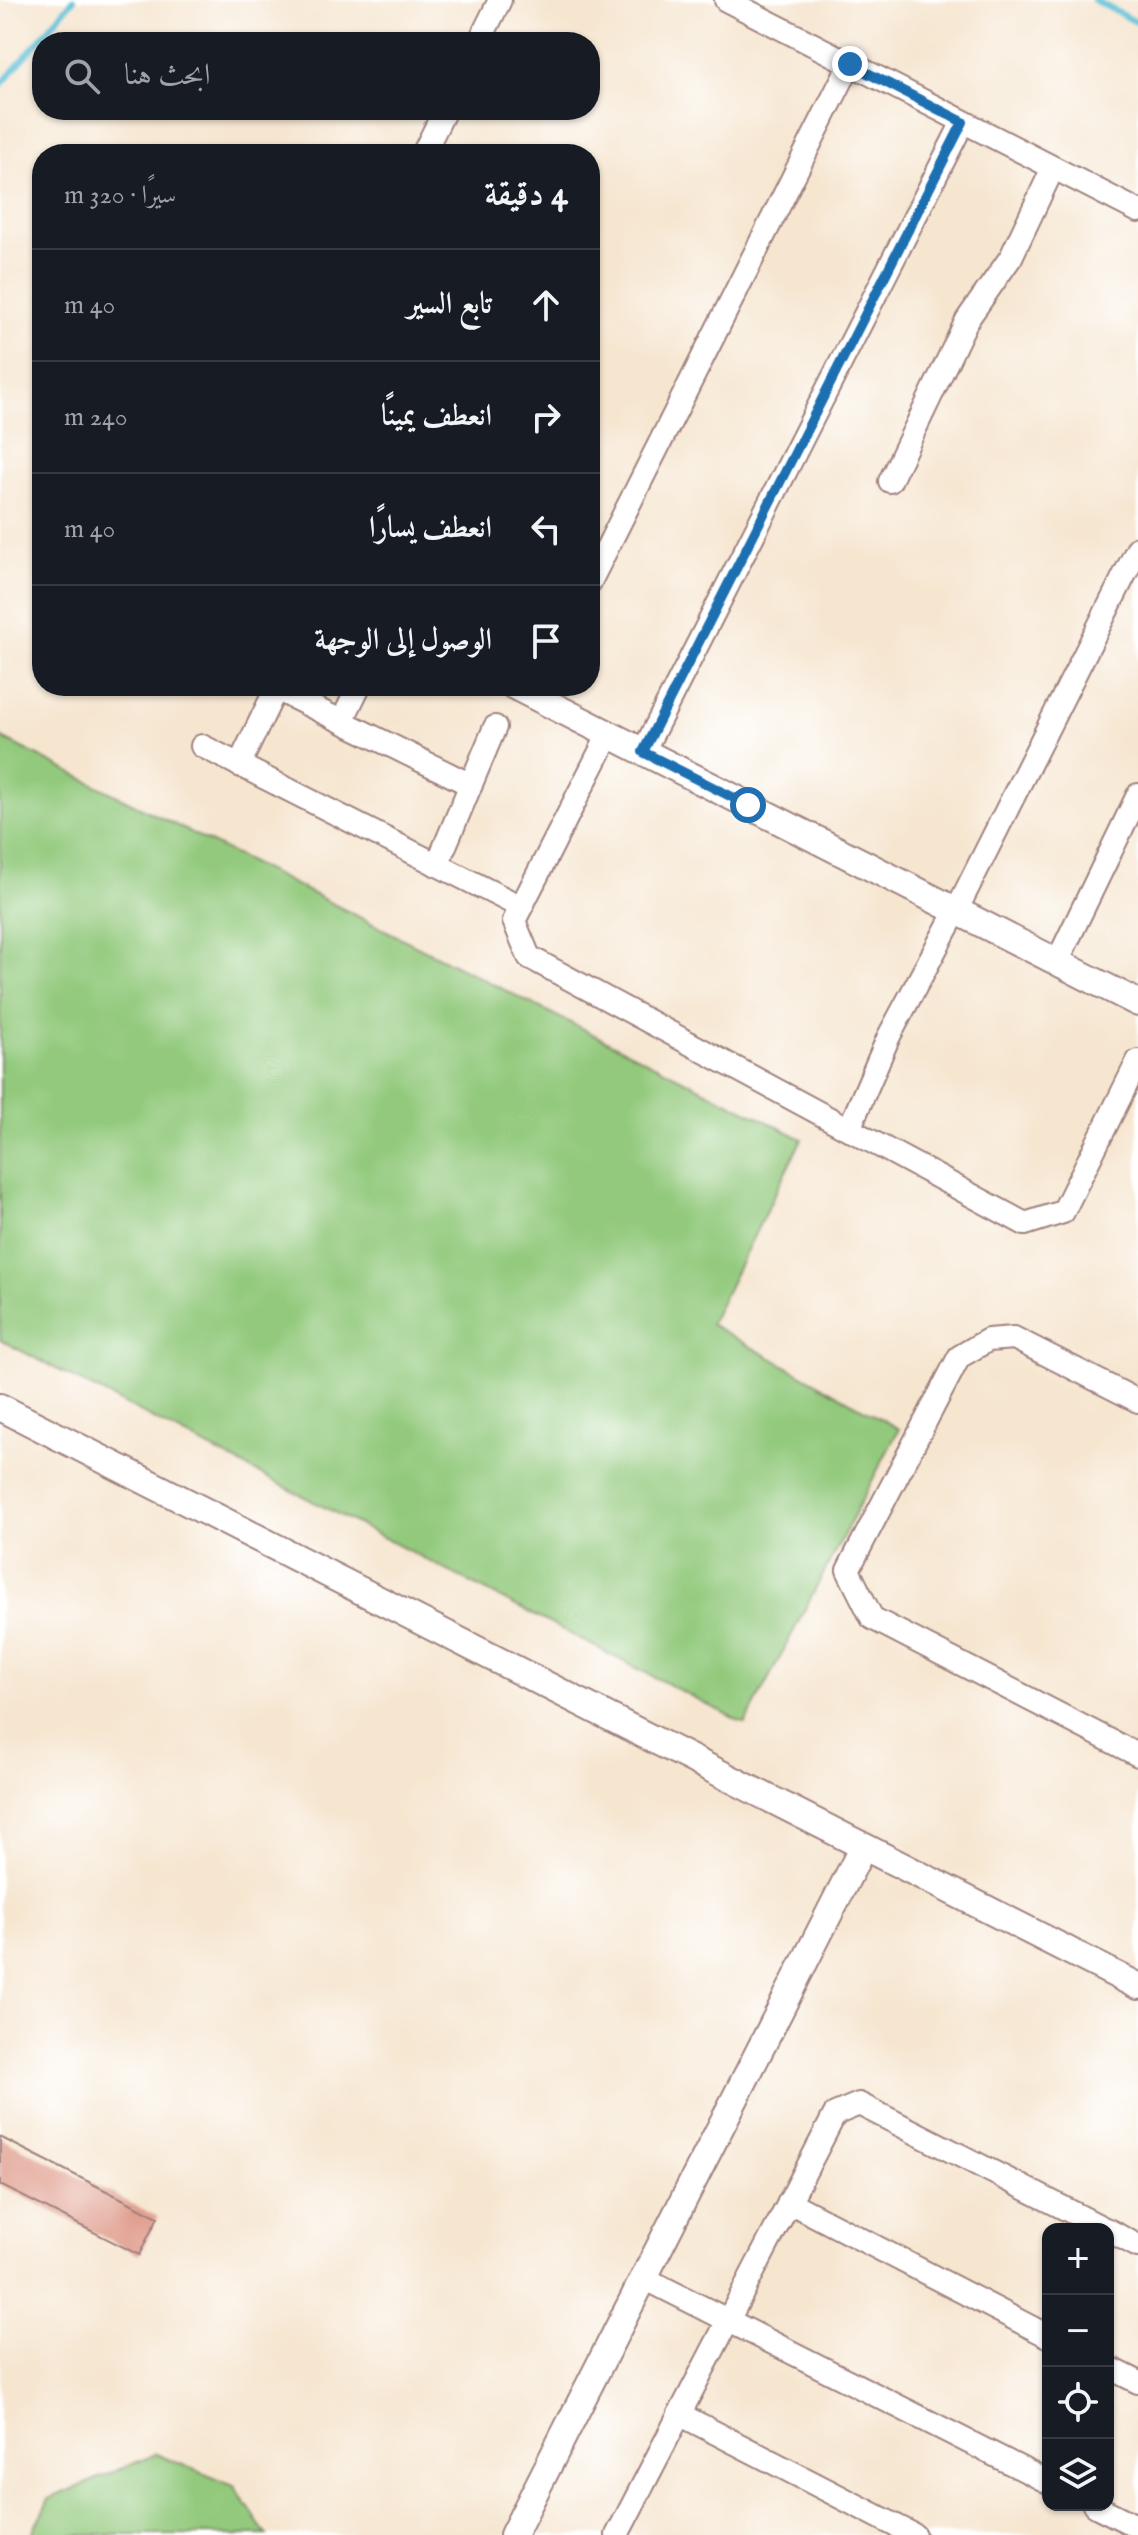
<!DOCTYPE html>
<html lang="ar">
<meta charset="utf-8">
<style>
:root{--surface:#171b24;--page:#20242c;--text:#f1f3f6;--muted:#9ea1a6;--line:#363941}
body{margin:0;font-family:"IM FELL English",Amiri,serif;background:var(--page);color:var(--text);direction:rtl}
.controls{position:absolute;right:24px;bottom:24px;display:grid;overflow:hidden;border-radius:16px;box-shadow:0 2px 6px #0004}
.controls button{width:72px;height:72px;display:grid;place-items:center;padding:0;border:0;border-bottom:2px solid var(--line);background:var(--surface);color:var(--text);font:40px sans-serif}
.stop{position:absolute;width:24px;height:24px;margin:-18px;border:6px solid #1f6fb2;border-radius:50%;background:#fff}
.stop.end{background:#1f6fb2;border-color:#fff;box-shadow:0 2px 8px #0008}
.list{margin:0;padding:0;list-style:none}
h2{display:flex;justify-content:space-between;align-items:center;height:104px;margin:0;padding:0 32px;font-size:34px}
h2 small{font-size:26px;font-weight:400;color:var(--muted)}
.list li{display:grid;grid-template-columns:52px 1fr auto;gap:24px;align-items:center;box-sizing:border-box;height:112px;padding:0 32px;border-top:2px solid var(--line)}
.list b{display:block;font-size:30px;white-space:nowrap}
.list em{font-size:26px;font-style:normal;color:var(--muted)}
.icon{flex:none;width:44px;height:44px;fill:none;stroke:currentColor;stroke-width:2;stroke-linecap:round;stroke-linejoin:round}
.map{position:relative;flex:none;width:1138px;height:2535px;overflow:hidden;direction:ltr}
.search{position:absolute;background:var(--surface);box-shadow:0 2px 6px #0004;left:32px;top:32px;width:568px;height:88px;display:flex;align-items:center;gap:20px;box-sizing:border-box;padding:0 28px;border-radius:32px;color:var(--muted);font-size:30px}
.panel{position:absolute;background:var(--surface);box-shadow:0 2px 6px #0004;left:32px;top:144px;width:568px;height:552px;border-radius:32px;direction:rtl}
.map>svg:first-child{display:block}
.green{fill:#92c97c;stroke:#6e7454;stroke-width:2}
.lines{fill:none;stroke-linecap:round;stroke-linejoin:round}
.stream{stroke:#57bed5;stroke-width:6}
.building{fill:#e09c8c}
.minor-casing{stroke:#a0827e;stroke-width:26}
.tertiary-casing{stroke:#a0827e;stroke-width:30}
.minor{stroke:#fff;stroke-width:22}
.tertiary{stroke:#fff;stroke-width:26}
.route{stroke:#1f6fb2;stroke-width:10}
</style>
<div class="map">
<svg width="1138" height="2535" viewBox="0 0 1138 2535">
<rect width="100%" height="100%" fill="#fff"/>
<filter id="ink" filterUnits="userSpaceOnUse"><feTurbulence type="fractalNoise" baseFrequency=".0125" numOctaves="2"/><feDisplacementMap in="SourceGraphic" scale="16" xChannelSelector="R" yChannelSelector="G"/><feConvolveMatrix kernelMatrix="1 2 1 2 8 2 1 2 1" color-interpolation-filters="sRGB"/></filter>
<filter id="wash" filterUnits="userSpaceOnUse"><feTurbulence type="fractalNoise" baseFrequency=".006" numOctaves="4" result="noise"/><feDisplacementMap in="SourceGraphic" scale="32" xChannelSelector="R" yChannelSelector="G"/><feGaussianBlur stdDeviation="1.8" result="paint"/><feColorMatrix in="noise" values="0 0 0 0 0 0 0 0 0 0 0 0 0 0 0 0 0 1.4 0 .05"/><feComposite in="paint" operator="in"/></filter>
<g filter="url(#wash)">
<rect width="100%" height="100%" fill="#f6e6d0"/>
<g class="green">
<polygon points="0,737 802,1139 710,1324 899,1429 745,1724 0,1340"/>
<polygon points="156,2454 234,2486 267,2535 31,2535 49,2499"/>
</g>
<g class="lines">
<g class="stream">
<polyline points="1094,0 1138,23"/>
<polyline points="0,86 73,0"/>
</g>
</g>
<g id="blocks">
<polygon class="building" points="0,2137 158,2217 139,2255 0,2185"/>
</g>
</g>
<g filter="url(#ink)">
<use href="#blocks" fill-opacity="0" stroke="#a0827e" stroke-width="2"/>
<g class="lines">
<g class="minor-casing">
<g id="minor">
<polyline points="726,0 1138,211"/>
<polyline points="479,42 500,0"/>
<polyline points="423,154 445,110"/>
<polyline points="890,481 967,320 1011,257 1053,168"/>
<polyline points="590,582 850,64"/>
<polyline points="342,721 359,686"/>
<polyline points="609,734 514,921 529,957 1025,1224 1063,1212 1138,1061"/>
<polyline points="202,746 521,907"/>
<polyline points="643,752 963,122"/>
<polyline points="239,765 276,689 471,785"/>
<polyline points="437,865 495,727"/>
<polyline points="1057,962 1138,795"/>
<polyline points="849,1129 889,1036 956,911 1138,548"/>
<polyline points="1138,1401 1014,1338 988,1340 959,1357 848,1570 872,1618 1138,1755"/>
<polyline points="789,2202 1048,2336"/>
<polyline points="1108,2230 1138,2246"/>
<polyline points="644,2278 1048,2482"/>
<polyline points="1108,2367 1138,2382"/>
<polyline points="679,2414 914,2535"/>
<polyline points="1094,2505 1138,2527"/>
<polyline points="617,2535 835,2114 859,2104 1105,2229"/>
</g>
</g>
<g class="tertiary-casing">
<g id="tertiary">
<polyline points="514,686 1138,1003"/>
<polyline points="0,1407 1138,1986"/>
<polyline points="513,2535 863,1847"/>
</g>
</g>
<use href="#minor" class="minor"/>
<use href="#tertiary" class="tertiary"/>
</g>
</g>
<g class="lines" filter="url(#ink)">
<polyline class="route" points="748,805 643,752 963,122 850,64"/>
</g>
</svg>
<div class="controls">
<button>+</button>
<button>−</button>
<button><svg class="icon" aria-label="locate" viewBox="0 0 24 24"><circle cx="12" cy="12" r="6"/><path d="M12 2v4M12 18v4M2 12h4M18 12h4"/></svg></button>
<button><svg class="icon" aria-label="layers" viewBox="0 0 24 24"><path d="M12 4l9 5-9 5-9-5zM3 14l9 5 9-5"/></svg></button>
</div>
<div class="stop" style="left:748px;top:805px"></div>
<div class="stop end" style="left:850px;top:64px"></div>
<div class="search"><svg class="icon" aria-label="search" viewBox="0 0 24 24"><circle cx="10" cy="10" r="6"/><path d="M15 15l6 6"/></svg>ابحث هنا</div>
<section class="panel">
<h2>4 دقيقة<small>سيرًا · 320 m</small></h2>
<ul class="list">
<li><svg class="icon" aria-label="ahead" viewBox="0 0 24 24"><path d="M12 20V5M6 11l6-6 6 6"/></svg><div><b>تابع السير</b></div><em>40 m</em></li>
<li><svg class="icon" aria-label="right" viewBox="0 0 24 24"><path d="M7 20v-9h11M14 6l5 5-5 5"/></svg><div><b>انعطف يمينًا</b></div><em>240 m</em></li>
<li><svg class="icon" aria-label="left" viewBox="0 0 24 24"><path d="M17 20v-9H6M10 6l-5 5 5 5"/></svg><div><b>انعطف يسارًا</b></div><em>40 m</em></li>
<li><svg class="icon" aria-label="arrive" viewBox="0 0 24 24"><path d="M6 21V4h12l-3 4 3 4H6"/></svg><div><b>الوصول إلى الوجهة</b></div></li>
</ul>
</section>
</div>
